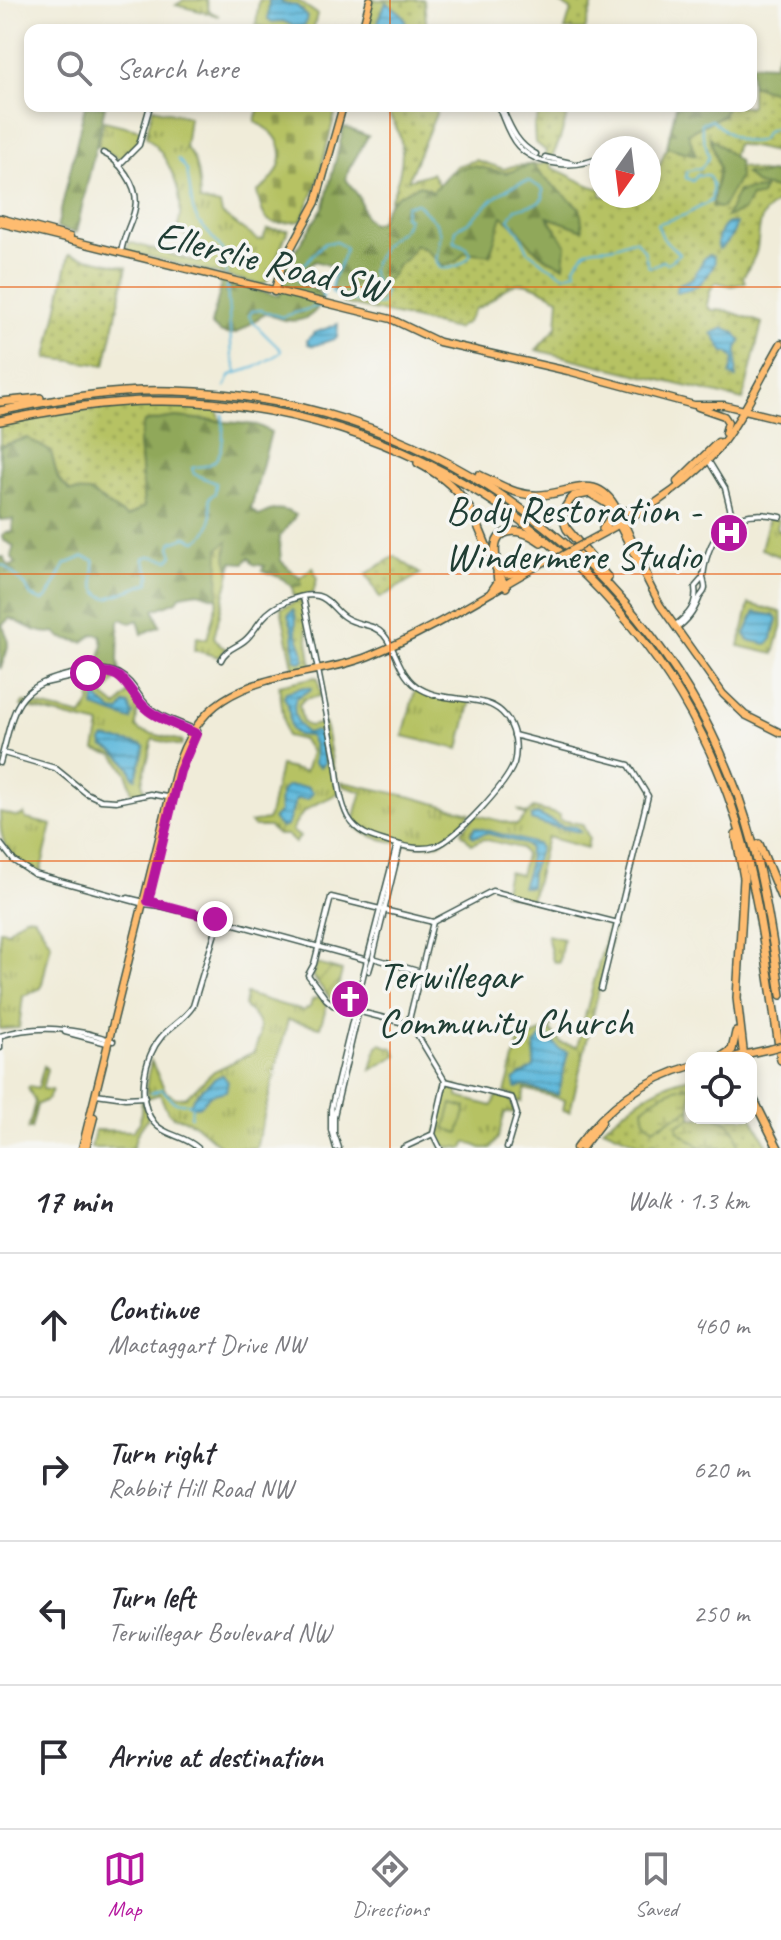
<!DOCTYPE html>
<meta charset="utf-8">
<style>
:root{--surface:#fff;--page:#f2f2f3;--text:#2b2b33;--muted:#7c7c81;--line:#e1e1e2;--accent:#b5179e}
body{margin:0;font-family:Caveat,sans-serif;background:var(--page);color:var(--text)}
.controls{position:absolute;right:24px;bottom:24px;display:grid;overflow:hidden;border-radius:16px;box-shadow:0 4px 12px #0003}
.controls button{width:72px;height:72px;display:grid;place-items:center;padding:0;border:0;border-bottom:2px solid var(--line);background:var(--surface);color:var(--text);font:40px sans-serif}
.compass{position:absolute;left:589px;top:136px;width:72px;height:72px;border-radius:50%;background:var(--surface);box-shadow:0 4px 12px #0003;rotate:194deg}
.stop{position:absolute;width:24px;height:24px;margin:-18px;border:6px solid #b5179e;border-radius:50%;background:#fff}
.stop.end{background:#b5179e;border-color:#fff;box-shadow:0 2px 8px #0008}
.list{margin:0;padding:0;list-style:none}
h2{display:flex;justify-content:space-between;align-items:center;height:104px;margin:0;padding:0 32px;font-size:34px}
h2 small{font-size:26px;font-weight:400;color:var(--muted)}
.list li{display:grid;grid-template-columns:52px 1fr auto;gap:24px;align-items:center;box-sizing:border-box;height:144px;padding:0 32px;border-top:2px solid var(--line)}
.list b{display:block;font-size:30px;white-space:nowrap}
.list p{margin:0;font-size:26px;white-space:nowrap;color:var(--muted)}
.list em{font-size:26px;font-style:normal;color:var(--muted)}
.icon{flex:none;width:44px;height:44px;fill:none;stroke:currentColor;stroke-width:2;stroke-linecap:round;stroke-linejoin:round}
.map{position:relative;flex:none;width:781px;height:1148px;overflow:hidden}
.search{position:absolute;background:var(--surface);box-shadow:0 4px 12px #0003;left:24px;right:24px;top:24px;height:88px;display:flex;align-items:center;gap:20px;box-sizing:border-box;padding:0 28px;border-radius:16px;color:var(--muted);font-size:30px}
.sheet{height:680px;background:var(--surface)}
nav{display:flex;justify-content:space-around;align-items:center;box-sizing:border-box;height:112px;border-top:2px solid var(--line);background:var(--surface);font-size:22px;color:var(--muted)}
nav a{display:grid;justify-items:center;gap:4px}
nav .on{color:var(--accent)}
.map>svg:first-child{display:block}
.grass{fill:url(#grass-dots);stroke:#6a804c;stroke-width:2}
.forest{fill:url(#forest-firs);stroke:#587247;stroke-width:2}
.wetland{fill:url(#wetland-marsh);stroke:#6a804c;stroke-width:2}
.cemetery{fill:url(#cemetery-stones);stroke:#6a804c;stroke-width:2}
.park{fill:url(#park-tufts);stroke:#6a804c;stroke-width:2}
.garden{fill:url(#garden-furrows);stroke:#6a804c;stroke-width:2}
.pitch{fill:#b6c264;stroke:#6a804c;stroke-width:2}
.water{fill:url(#water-rules);stroke:#3e7a88;stroke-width:2}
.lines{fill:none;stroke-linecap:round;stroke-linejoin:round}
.stream{stroke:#5db8db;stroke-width:2}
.minor-casing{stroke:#3e574d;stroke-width:7}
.major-casing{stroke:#3e574d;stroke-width:9}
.highway-casing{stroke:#3e574d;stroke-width:10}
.minor{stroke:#fff;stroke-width:4}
.major{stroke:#febc70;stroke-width:6}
.highway{stroke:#febc70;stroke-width:7}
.major-bridge-casing{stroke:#3e574d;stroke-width:9;stroke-linecap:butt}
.major-bridge{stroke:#febc70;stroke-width:6}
.route{stroke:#b5179e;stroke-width:10}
.grid{fill:none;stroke:#e8590c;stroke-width:2;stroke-opacity:0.55}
.labels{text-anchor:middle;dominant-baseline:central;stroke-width:7;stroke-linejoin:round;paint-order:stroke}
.street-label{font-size:40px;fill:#1f3d34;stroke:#f6f6f2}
.poi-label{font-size:40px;fill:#1f3d34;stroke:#f6f6f2;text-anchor:end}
</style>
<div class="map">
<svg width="781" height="1148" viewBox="0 0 781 1148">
<defs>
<pattern id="grass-dots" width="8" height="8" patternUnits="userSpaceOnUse" patternTransform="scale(2)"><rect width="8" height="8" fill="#b6c264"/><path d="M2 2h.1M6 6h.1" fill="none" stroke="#939f53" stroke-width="1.8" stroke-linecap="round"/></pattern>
<pattern id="forest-firs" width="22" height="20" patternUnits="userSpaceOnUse" patternTransform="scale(2)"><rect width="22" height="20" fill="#90a85a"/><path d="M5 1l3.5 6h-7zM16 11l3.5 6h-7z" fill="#758a4b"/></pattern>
<pattern id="wetland-marsh" width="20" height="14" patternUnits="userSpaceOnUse" patternTransform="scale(2)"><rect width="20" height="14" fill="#b6c264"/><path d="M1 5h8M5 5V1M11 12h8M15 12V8" fill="none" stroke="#939f53"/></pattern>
<pattern id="cemetery-stones" width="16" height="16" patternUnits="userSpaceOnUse" patternTransform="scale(2)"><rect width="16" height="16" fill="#b6c264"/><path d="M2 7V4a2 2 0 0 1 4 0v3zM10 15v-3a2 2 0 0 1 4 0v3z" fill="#939f53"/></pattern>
<pattern id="park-tufts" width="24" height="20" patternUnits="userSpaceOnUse" patternTransform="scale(2)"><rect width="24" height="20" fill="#b6c264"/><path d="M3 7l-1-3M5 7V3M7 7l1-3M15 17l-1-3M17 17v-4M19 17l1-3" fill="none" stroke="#939f53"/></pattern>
<pattern id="garden-furrows" width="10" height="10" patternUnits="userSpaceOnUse" patternTransform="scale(2)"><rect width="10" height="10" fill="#b6c264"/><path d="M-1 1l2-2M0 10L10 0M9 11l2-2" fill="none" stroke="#939f53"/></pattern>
<pattern id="water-rules" width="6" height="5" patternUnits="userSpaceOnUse" patternTransform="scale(2)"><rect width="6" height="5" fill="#5db8db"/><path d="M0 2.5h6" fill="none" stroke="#4c97b2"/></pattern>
</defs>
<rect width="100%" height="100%" fill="#f6f6f2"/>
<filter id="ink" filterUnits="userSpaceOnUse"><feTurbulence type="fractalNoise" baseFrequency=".0125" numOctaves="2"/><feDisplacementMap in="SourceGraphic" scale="16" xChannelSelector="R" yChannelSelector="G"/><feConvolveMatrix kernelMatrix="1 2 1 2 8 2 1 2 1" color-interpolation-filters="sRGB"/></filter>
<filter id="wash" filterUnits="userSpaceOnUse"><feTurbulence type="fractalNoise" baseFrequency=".006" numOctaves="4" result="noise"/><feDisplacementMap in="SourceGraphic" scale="32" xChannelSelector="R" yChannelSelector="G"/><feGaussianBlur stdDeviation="1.8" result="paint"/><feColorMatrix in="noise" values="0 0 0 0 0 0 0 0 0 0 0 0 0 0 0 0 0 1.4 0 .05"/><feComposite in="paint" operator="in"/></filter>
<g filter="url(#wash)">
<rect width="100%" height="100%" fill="#f0ecd9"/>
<g class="grass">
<polygon points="372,0 424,0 426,22 422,30 365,30"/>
<polygon points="555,0 572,2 594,0 585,30 565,30 571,10"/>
<path d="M751,85L779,92L781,88V153L736,144L732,157L710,139L717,161L781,177V200C756,215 761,223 757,248C756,258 748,268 743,277L745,282L732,286L717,282C709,287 709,296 707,305L711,310L728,311L762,323L743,400L536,350L557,327L559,298C532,286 520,273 496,296C489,302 484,306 475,309L467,322L456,329L342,303L367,225L382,221C392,195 409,163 399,134C396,125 389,116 385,106H436V114L408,180L432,173L439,186L456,166L476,160L504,169L513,166L543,164L546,151L535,142L534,127L542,106H570L559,142L550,162L552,168C569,174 584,185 601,189V196H649V179L657,171L667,147L695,155L688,133L723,115L727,106H751Z"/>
<polygon points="69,254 127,267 105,365 47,358"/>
<polygon points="132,405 216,407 221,421 175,417 139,441 144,507 127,517 89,492 70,492 58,479 51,452 27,438 0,446 0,425 64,412"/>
<polygon points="395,556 420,574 380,598 366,574"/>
<polygon points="302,599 312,668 294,671 281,608"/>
<path d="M691,1077V1086L682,1087L663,1124L684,1110L691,1109V1118L680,1123L702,1148H660L655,1142L644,1146L603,1128C630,1106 656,1083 691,1077Z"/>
<polygon points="751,1116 769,1148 739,1148 727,1122 716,1118 751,1118"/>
</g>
<g class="forest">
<polygon points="781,44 779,93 751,85 751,64 773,65"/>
<polygon points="85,106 105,106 76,233 57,228"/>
<polygon points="676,106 727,106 723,115 688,133 696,155 667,147"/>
<path d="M344,127L368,136L349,169L346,179L359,197L365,217L371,224L380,222C386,198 400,194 420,185L433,191L450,172L461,168L474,166L507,173L532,164L543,177L580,208L583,230L548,217L566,245L564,266C525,253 530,235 502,216L490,255L465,252L456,262L442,266L427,250L415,245L407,258L397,265C391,286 374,284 355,284L345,300L332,288L334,279L332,266L315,261C305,268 299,271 302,285L317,290L322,299C312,326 287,324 266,313C248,322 232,349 211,324L221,287L218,280L279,296L287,264L324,206Z"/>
<polygon points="710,137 739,162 739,178 722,208 712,207 719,168"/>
<polygon points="771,172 781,175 781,190 757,185 744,173 763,175"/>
<polygon points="764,189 760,197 751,197 743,211 726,217 738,191"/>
<path d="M175,417L257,425L271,432L251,509L259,516C273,508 282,507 296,515L279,538L281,561L302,580L301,585L292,587L283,579L262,570L265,566L253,564L249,557L244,563L232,562L230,573L226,558L227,542L218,598L198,592L181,595L177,601L154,610L160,626L142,634L138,620L130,623L122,619L119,621L118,661L120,671L98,666L103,645L101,635L94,634L83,642L62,638L55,632C39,636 24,624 10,618L2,625C12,643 8,651 0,669V557H4L5,562L10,566L16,564L11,556L14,546L3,540L2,536L6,532L12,531L13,519L0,520V446L27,438L51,452L58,479L70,491L89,492L127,517L144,507L139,441L144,422Z"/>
</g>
<g class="wetland">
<path d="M691,1086V1109L653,1128L645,1121L643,1109C656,1096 672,1088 691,1086Z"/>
<path d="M691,1118C704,1118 726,1115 734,1129C737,1134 737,1142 739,1148H702L678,1131L677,1126Z"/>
</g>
<path class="cemetery" d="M259,106H337L317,184L301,221C267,225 265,226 257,192C288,172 291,137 255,122Z"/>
<g class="park">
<polygon points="184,0 207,0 209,11 219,16 176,5"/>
<polygon points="259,0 297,0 317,14 313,30 276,30 256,25"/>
<path d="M153,108L189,117L185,147C199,161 199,182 200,201L220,205L222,214L258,240L263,239L267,229L288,230L267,281L262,285L127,251L129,242L199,263L207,256L205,251L189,240L178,226C187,197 169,156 146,136Z"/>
<polygon points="104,121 141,130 136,145 121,160 98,146"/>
<polygon points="769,518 779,520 777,529 781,531 781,557 761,549"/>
<polygon points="228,541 226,558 230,573 214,637 220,645 226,649 219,657 194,650 197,637 207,639 218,598 219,548"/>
<polygon points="313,567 317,579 313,593 294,597 292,587 301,585 300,578"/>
<polygon points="749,604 781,612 781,627 774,654 739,646"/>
<polygon points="94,675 105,675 116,679 103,696 117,707 130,691 141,708 137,714 136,727 140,731 182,741 181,746 153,739 142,782 145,792 132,794 127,773 114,755 95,750 100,725 21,706 23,702 82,716 90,703"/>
<path d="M315,677L318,678L321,696L304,699L299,705L303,723L309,726L325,723L338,793C315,807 304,803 292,831L300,837L295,843L287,835H278L269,827H254L250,823L267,820L269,816L280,766L305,772L311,752L303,740L286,736L279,685Z"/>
<polygon points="415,690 438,698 471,700 459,749 403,736"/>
<path d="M342,782L412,797L470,813C461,825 452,837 438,843C423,849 359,840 355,823C354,815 360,800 362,792L343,786Z"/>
<polygon points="533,808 560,815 560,820 582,824 589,838 587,848 547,837 531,900 503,893 508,872 520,875 525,855 521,848 483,839 472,844 461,832 476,815 517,825 526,816 517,810 527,814"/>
<path d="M0,812L18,817L24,814L26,819L52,825L40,873C8,856 0,850 0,812Z"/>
<polygon points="25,916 34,917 51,944 41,988 23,996 19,1028 0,1029 0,930 8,931"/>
<polygon points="609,924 614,925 570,1112 563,1110 565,1100 525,1089 522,1101 518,1102 514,1095 505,1093 519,1041 509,1036 519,1039 520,1036 527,1038 548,1029 550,1020 553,1020 550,1030 561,1043 577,1047"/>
<polygon points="547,935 563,939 559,963 553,961"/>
<path d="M246,994L303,1011L310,1007L312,1000L319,997L327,1005L320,1027L288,1020L256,1148H223C214,1141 206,1133 197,1126C176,1111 171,1127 160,1094L148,1098L146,1087L151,1061L166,1092L176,1098L186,1097L214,1071L254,1052C263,1030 263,1022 244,1006Z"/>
<polygon points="380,1044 393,1048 397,1055 371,1070 377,1046"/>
<polygon points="44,1066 47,1069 42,1089 52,1090 48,1099 37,1105 31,1129 28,1129 35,1102 28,1088 30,1086 38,1088"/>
<polygon points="448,1084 458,1087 458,1097 492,1106 497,1096 510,1099 515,1113 505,1112 498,1138 491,1148 482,1148 466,1142 464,1148 442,1146 436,1134"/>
<polygon points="142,1100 148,1118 137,1134 133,1148 91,1148 95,1130 133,1131 140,1122"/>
</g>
<polygon class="garden" points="317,964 342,971 334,1003 312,976"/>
<polygon class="pitch" points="452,1104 466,1108 459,1133 445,1129"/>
<g class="water">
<polygon points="269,0 281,0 282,3 297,6 307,16 305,25 298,28 283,21 272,22 268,19"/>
<polygon points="386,2 401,13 406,21 402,30 375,30"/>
<path d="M728,223H736C736,231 726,246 719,249C715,242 720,227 728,223Z"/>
<path d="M709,255L713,256L715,263C707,279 694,292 676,292L677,285L693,278L705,257Z"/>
<polygon points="338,324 337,338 313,346 308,344 307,340 314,333"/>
<polygon points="724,328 735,333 741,341 737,348 736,378 730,375 734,359 729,353 724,352 712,333"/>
<path d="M293,609C298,618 295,622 296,631C298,641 305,648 304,659L301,662L295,659L293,630L288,615Z"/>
<polygon points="755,612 775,616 777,619 772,639 767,644 748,640 745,634"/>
<polygon points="97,684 103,684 104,687 98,699 113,711 119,712 125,704 129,705 133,715 131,720 94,707"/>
<path d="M304,687L311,688L310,690L296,698C291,711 297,724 306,733L316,731L320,735L325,763L320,767L314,763C315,751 316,746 309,736L298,735L291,729L288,704L284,697L286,692Z"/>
<path d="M105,738L143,745L145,747L136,778L133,777C130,761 116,752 103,746L102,741Z"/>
<path d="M288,786L308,787L313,793L308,799H296L287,826L281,828L273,819L280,812C279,803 278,791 288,786Z"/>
<polygon points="537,814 562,826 576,827 580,832 546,825 531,820 531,816"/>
<polygon points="475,827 537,844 540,848 531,873 530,887 522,887 528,869 529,848 524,844 486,833 474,837 471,834"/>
<polygon points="543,1035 550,1037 559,1049 568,1052 558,1095 524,1086 516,1088 514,1080 534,1067 535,1045"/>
<path d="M223,1075L228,1082L226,1091L210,1095L199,1107L190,1105C193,1096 213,1077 223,1075Z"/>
</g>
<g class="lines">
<g class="stream">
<polyline points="178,159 187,170 193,210 198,221 224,251 226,274"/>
<polyline points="227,286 232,357"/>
<path d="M323,299L322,289L316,284C308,282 300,288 295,273L296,269L306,262L324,243L336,242L345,247C345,264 329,275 332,292C338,298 372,306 381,304L385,291L380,284H376L371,269C375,261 380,251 385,244C395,231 403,237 408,218L404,216L406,206L417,203L436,223L441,233L436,260L440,268C452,270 465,264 471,254L466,247L454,242L456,230C461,225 467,224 472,219C489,203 504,185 529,181L543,189V198L538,203L516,209L509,219L519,232L528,251L546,265L564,275L576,272L575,266C589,241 594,251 615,246C623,245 627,240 635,240L644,250L648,266L651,267L663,261L668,263L679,254L663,238L657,224L685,215L711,201C713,192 714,183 708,175H697L693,181L686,178L687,171L701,168L709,157C707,146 700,133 702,123L711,120C728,132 738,147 761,140L767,131L781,125"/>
<polyline points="233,359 237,371"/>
<path d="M225,387L231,375L256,367L280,353L281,350C271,340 256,327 249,316L252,311L261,310L281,317L322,305"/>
<path d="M0,565L5,566L26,586L31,596L43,601L49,595L66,564L83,557L94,560C95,574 88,593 108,598L149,583L150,575L143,558L150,556L169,560L173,555L170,547L172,542L186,537L196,541C213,532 213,515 209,498L215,493L216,483L194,474L192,468C196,466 201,467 205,466C227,461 223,429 223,414"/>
<polyline points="151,1093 162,1089 174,1102 190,1104"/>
<polyline points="191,1116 192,1106"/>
</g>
</g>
</g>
<g filter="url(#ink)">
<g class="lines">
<g class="minor-casing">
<g id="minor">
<path d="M498,106C504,119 508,135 518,146C537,167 578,169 601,157"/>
<path d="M501,106C510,126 516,144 536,154"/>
<polyline points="612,148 616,142"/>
<path d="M103,153C113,157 120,165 126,174C149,208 125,221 121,253"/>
<polyline points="545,157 571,163"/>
<polyline points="119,165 139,145 150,106"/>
<polyline points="708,460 725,488 733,520"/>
<path d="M674,626C688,616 698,605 695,587L701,580"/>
<path d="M676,629C688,620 693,613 699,599C700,595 705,593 705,588C705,584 703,580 703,576C709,530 733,506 781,517"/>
<path d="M221,660C226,649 235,648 244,641C252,635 256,626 263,618C274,605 301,592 318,596C330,599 335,612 346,618C359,626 373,623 384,635C398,652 399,677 421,689C453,708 505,685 515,739C516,746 516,756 514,763C507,784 457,838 436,846C420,851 403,846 388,842C371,837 357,833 348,817C338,798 338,772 334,752C324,700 314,648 303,597"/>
<polyline points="119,677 129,685 147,709"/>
<polyline points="45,683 80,675"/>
<polyline points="158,716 196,734"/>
<polyline points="514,735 629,765 648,796 601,989"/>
<polyline points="3,753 55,768 86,793 101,800 116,801 150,794 173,798"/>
<path d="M0,763C15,707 13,686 76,673C91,670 105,667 119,674C134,682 137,696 148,706C160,718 183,723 198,731"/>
<polyline points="0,843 14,861 34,874 144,904 162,906"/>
<polygon points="331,897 433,922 408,1024 333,1005 326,999 308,975 314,964"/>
<polyline points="128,898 215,919"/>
<polyline points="220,920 367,960"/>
<polyline points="433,922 492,891 618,923"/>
<polyline points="368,956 397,844"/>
<polyline points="373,957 400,845"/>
<polyline points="373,958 421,972"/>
<polyline points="369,971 372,961"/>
<polyline points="408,1024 412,1026 445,1081"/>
<polyline points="65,1032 107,1043"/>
<path d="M0,1036C36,1024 78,1028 113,1041"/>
<polyline points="0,1037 0,1048"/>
<polyline points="96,1094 125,1098 145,1097"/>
<path d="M198,1148C184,1135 166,1136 155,1124C135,1101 144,1057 162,1036C172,1025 185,1019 193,1006L218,923"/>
<polyline points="336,1148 331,1130 331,1109 367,960"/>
<polyline points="339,1148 334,1133 334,1116 358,1014"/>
<polyline points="403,1148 433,1134"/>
<polyline points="440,1148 433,1134 445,1081 512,1098 517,1114 507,1148"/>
</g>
</g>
<g class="major-casing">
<g id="major">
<polyline points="362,30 370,0"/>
<polyline points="0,218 70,237"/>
<polyline points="0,223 391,319 439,342 568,371 694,405 724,405 781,419"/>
<polyline points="274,292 283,263 316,202 343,106"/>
<polyline points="698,407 724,416 728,422 725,433"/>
<polyline points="677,482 718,442"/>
<polyline points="622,518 648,577"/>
<polyline points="617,521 660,605 723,694 745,715 781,733"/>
<path d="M585,543C631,518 678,494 713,455C741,422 760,379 781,343"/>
<polyline points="728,1058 770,1049"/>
<path d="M82,1148L176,770C184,743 199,716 223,700C267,671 322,675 369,656C433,630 493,590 553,557"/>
<polyline points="86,1148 94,1117"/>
<path d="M576,1148C605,1109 643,1079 691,1066"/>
<polyline points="582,1148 602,1122"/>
</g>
</g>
<g class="highway-casing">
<g id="highway">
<polyline points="0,402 40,398"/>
<path d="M0,411C57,399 115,389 174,391C415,396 638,548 729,772C759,844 769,918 781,995"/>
<path d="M0,421C54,410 107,400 162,401C406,401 634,555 723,782C758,871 767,967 781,1060"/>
<path d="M418,463C482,496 474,533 506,587"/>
<path d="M479,475C496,483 513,494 533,495C564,498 592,470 614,505"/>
<polyline points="616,508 623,511 636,511"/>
<polyline points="603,529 611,517 609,508"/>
<polyline points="499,567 507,574 526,571"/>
<path d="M499,568C485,531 513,521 541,542"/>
<path d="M608,578L567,529C561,516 563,506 574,496L590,493L611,506L623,522"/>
<polyline points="492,591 498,582 497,573"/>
<polyline points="736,835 744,878 737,998 744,1058"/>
<polyline points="759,844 781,897"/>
<polyline points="720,1058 732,1050 736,1032"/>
<polyline points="751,1094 778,1148"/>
</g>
</g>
<use href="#minor" class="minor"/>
<use href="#major" class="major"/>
<use href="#highway" class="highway"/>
<g class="major-bridge-casing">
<g id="major-bridge">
<polyline points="556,559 585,543"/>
<polyline points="770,1049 781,1046"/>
</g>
</g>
<use href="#major-bridge" class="major-bridge"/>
</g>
</g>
<g class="lines" filter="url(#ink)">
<path class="route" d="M88,673C130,666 125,693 149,711C162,721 181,726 196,734L180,771L148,901L215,919"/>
</g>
<path class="grid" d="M390,0V30M390,106V1148M0,287H781M0,574H781M0,861H781"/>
<defs>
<g id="hospital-disc" transform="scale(2)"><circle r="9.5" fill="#b5179e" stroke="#f6f6f2"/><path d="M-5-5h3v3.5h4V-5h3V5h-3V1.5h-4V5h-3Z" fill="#fff"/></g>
<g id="church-disc" transform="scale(2)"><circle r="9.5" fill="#b5179e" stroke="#f6f6f2"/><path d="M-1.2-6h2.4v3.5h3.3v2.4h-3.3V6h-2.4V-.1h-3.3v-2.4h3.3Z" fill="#fff"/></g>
</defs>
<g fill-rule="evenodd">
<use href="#hospital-disc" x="729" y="533"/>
<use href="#church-disc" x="350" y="999"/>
</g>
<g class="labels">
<g class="street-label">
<text transform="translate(271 262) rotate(14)">Ellerslie Road SW</text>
</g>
<g class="poi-label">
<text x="701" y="510">Body Restoration -<tspan x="701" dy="46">Windermere Studio</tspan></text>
<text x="378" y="976" text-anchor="start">Terwillegar<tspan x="378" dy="46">Community Church</tspan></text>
</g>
</g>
</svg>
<div class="controls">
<button><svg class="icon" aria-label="locate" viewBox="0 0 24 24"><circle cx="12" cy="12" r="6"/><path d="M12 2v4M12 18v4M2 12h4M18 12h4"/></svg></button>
</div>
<svg class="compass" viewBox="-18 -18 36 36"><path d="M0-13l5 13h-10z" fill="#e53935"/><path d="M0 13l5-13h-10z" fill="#7c7c81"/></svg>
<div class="stop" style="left:88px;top:673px"></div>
<div class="stop end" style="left:215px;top:919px"></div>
<div class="search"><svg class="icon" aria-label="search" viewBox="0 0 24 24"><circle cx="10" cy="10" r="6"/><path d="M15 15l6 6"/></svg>Search here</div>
</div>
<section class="sheet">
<h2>17 min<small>Walk · 1.3 km</small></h2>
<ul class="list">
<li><svg class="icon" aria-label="ahead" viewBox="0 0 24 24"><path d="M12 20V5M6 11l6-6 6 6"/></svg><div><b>Continue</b><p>Mactaggart Drive NW</p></div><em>460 m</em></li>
<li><svg class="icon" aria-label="right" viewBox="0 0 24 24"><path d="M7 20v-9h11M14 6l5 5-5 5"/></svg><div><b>Turn right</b><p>Rabbit Hill Road NW</p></div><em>620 m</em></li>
<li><svg class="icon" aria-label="left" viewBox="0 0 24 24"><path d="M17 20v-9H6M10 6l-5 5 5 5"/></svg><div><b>Turn left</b><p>Terwillegar Boulevard NW</p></div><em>250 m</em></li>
<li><svg class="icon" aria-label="arrive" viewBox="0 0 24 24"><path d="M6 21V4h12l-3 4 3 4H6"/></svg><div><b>Arrive at destination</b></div></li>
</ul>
</section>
<nav>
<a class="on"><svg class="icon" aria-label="map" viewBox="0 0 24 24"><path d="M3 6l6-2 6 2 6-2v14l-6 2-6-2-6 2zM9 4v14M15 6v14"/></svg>Map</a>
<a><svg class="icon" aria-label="directions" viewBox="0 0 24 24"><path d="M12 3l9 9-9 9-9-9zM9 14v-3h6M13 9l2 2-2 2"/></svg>Directions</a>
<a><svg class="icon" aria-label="saved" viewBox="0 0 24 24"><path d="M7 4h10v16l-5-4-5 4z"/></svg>Saved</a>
</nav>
